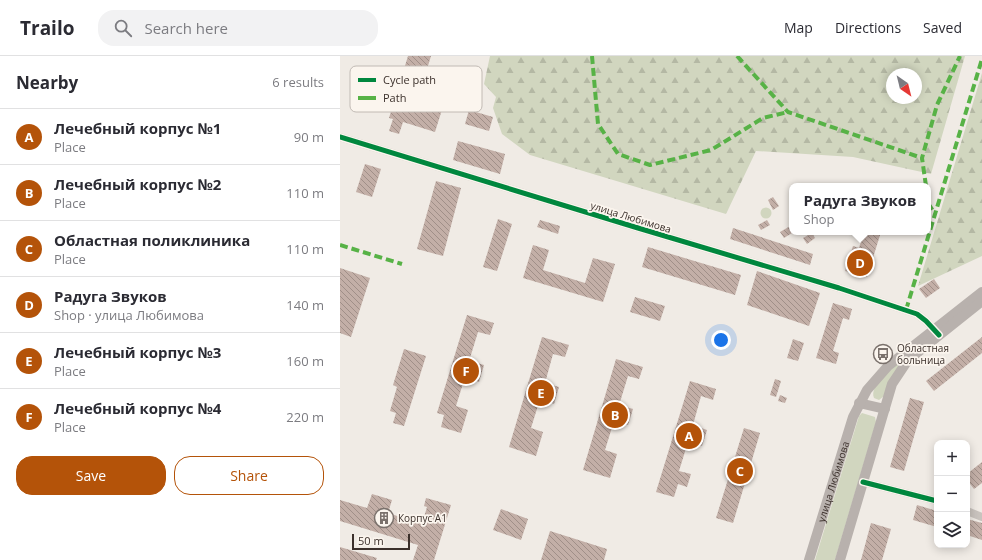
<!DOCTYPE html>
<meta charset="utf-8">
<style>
:root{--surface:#fff;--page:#f2f2f3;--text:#2b2b33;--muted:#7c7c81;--line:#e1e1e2;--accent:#b45309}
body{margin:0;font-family:"Open Sans",sans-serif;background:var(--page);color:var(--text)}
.controls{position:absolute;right:12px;bottom:12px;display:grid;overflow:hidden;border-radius:8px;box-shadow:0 2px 10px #0003}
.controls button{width:36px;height:36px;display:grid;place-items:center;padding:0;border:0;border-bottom:1px solid var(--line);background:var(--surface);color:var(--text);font:20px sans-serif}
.compass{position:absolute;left:546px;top:12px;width:36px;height:36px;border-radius:50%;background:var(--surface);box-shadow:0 2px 10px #0003;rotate:145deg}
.scale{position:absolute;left:12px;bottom:10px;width:58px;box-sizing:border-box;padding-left:4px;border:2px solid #3b302b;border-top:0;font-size:11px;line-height:14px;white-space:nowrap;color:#3b302b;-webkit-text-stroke:3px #fbf5ee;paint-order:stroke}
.you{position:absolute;left:381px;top:284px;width:14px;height:14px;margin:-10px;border:3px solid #fff;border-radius:50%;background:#1a73e8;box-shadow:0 0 0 6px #1a73e833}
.badge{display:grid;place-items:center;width:26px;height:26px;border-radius:50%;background:var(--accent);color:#fff;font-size:13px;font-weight:700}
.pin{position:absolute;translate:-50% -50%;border:2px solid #fff;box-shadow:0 1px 4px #0006}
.popup{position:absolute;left:449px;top:127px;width:142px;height:52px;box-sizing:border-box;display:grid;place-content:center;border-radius:8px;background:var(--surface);filter:drop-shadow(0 1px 3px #0005);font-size:13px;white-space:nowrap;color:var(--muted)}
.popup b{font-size:15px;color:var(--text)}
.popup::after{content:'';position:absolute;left:50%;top:100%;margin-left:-8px;border:8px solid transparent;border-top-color:var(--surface)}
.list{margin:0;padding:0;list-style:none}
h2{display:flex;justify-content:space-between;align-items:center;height:52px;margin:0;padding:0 16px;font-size:17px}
h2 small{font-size:13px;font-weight:400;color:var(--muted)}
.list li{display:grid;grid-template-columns:26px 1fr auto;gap:12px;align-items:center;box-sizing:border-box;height:56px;padding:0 16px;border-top:1px solid var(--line)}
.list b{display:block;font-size:15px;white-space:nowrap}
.list p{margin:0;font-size:13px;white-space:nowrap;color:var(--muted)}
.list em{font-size:13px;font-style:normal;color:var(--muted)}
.actions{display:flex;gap:8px;padding:12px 16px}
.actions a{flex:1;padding:9px 0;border:1px solid var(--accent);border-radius:16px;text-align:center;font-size:14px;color:var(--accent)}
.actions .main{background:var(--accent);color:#fff}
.icon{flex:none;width:22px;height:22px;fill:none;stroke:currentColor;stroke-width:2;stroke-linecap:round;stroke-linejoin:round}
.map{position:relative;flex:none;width:642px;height:504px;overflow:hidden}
header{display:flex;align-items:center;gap:24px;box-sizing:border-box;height:56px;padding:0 20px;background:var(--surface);border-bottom:1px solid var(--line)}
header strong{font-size:19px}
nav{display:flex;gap:22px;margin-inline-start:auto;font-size:14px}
.search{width:280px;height:36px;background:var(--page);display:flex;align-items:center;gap:10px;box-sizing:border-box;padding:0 14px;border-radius:16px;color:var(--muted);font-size:15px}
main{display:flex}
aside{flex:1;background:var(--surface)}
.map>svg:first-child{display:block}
.grass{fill:#d1d6bf}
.forest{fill:url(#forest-firs);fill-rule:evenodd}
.building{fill:url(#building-back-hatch)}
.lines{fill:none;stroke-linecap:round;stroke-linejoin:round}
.minor{stroke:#c9c3be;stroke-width:8}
.major{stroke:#b8b1ad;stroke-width:10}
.quiet{stroke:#57b246;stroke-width:4;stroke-dasharray:8 4;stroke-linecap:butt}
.cycleway-casing{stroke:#fbf5ee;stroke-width:8}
.cycleway{stroke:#00873e;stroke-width:5}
.labels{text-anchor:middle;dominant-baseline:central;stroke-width:3.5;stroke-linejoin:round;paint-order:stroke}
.street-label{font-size:10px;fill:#3b302b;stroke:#fbf5ee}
.poi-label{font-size:10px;fill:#3b302b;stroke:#fbf5ee;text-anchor:start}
.key{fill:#fbf5ee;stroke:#c1bab4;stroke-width:1}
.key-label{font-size:11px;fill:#3b302b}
</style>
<header>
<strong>Trailo</strong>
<div class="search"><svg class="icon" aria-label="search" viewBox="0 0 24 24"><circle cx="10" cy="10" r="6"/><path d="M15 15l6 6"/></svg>Search here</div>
<nav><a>Map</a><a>Directions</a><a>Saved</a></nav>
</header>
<main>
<aside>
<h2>Nearby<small>6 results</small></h2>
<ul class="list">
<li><span class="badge">A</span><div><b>Лечебный корпус №1</b><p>Place</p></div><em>90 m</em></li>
<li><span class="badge">B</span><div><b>Лечебный корпус №2</b><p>Place</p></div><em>110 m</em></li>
<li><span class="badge">C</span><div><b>Областная поликлиника</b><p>Place</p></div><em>110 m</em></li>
<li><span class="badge">D</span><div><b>Радуга Звуков</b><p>Shop · улица Любимова</p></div><em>140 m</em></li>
<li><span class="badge">E</span><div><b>Лечебный корпус №3</b><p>Place</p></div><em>160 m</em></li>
<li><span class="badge">F</span><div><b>Лечебный корпус №4</b><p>Place</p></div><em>220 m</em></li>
</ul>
<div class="actions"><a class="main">Save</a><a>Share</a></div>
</aside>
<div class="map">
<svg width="642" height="504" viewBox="0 0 642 504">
<defs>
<pattern id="forest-firs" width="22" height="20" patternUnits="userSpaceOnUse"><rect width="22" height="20" fill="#d1d6bf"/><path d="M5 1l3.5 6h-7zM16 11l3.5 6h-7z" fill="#b4b8a4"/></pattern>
<pattern id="building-back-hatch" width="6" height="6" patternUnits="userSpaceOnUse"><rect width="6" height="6" fill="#c3afa7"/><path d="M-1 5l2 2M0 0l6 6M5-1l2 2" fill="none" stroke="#a08f88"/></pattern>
</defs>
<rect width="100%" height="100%" fill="#f0ebe5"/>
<g class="grass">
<circle cx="426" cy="157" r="5.5"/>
<path d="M560,306L544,340L539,344L534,342C529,329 552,313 560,306Z"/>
<polygon points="522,357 535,361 536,366 495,504 475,504 519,360"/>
</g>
<g class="forest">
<path d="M150,0H625L591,118L513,101L416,95L386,158L190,99L162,78L153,52L156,41L144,28ZM552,18H576V42H552Z"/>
<polygon points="642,17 642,200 578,230"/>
</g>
<g class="building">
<polygon points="68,0 91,0 80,36 105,44 95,76 63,66 59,78 49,75 53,63 49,62"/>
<polygon points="129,54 153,61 149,75 125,68"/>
<polygon points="118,85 165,98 160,118 113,104"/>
<polygon points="25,108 41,113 32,141 16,136"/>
<polygon points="96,125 121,132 103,200 77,193"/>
<polygon points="433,141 439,150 433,154 428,144"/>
<polygon points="158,163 172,168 157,215 143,211"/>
<polygon points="200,164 220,170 218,178 197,171"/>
<polygon points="427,164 430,169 421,174 418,169"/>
<polygon points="452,169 452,177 444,182 440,176"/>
<polygon points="393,172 473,198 470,209 390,183"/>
<polygon points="524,176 541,176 527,221 505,215 513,190 519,192"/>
<polygon points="472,177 475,182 467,188 463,182"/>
<polygon points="193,189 209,194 203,214 245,227 253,202 275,208 263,246 183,222"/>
<polygon points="308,191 401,219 395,239 302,211"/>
<polygon points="0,212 30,222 11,281 0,277"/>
<polygon points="417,215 480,237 469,270 407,249"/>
<polygon points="594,223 600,232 586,242 579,233"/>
<polygon points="295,241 325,250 320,265 290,256"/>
<polygon points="493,247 512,253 509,264 503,262 493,295 499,297 496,308 476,302"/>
<polygon points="127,259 154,267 150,279 138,276 130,302 130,305 144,309 139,326 125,321 116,350 128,354 121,377 101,371 104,359 97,357"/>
<polygon points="202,281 229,289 225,301 213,298 205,327 219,331 214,348 200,343 196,356 191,372 203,376 196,400 169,391"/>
<polygon points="642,281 642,297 594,335 586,325"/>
<polygon points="453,283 464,287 458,305 447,302"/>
<polygon points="64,293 86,300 64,370 53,367 56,357 50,355 57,331 53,329"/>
<polygon points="276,303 303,311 299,323 288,320 280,346 279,349 293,353 288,369 274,365 265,394 277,398 270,422 243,414"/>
<polygon points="435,323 441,325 436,341 430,339"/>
<polygon points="350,325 376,333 373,344 361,340 353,369 367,374 362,390 348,386 339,415 351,418 347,431 338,428 334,441 316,436"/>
<polygon points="440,339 447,342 445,347 438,345"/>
<polygon points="570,342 584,346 564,415 550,411"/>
<polygon points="404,372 420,377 393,467 376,462"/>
<polygon points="642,406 642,427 634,433 627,424 627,418"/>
<polygon points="32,438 52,444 48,457 82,468 87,451 84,450 86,442 111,449 94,504 73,504 78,489 0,465 0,444 27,452"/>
<polygon points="577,449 597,455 597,471 573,464"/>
<polygon points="161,453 188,463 181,484 153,474"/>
<polygon points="627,463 642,467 642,484 627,479"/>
<polygon points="531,467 551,473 542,504 521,504"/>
<polygon points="210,475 267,493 264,504 201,504"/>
<polygon points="0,491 37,502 36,504 0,504"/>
</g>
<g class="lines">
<g class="minor">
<polyline points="0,81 298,172 499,232 577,258 586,265 597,277"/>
<polyline points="523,426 597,445"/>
<polyline points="627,455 642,461"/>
</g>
<g class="major">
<polyline points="519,347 545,353"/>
<path id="s1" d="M469,504L513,361L527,334L548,310L642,236"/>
<polyline points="500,504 552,328 568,304 642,245"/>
</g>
<g class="quiet">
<polyline points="252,0 258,68 278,98 310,109 371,94 423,62 448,56"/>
<polyline points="397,0 448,56 582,102"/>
<polyline points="586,130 582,102 597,49 620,0"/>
<polyline points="588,147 595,158"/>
<polyline points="0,189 62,208"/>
<polyline points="566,254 642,3"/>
</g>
<g class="cycleway-casing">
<g id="cycleway">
<polyline points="0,81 298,172 499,232 577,258 586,265 599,279"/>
<polyline points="523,426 597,445"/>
</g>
</g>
<use href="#cycleway" class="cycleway"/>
</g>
<defs>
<g id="bus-ring" transform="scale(1)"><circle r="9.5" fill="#fbf5ee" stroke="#7a716c" stroke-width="1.5"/><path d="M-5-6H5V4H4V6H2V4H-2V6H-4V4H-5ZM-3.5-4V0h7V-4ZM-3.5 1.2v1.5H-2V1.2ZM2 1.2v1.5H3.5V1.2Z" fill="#7a716c"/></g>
<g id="building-ring" transform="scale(1)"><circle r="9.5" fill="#fbf5ee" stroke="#7a716c" stroke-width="1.5"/><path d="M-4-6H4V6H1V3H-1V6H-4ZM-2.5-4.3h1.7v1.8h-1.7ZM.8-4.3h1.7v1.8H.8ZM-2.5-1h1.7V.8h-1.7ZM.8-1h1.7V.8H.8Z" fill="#7a716c"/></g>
</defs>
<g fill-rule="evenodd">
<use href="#bus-ring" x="543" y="298"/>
<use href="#building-ring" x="44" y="462"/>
</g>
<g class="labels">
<g class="street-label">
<text transform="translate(291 161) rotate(17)">улица Любимова</text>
<text stroke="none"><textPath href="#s1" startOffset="82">улица Любимова</textPath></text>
</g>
<g class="poi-label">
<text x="557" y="292">Областная<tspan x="557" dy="12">больница</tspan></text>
<text x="58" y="462">Корпус А1</text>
</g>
</g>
<rect x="10" y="10" width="132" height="46" rx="6" class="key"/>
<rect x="18" y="22" width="18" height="4" fill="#00873e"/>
<rect x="18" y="40" width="18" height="4" fill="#57b246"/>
<g class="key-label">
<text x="43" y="28">Cycle path</text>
<text x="43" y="46">Path</text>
</g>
</svg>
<div class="controls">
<button>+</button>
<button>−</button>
<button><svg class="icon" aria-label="layers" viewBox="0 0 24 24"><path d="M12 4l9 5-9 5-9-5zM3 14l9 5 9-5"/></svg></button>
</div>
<svg class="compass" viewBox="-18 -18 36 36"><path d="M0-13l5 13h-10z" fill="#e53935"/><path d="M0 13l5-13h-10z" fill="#7c7c81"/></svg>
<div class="scale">50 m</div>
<div class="you"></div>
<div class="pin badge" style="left:349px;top:380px">A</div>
<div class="pin badge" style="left:275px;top:359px">B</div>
<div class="pin badge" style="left:400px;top:415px">C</div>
<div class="pin badge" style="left:520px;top:207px">D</div>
<div class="popup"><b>Радуга Звуков</b>Shop</div>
<div class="pin badge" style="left:201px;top:337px">E</div>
<div class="pin badge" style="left:126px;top:315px">F</div>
</div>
</main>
